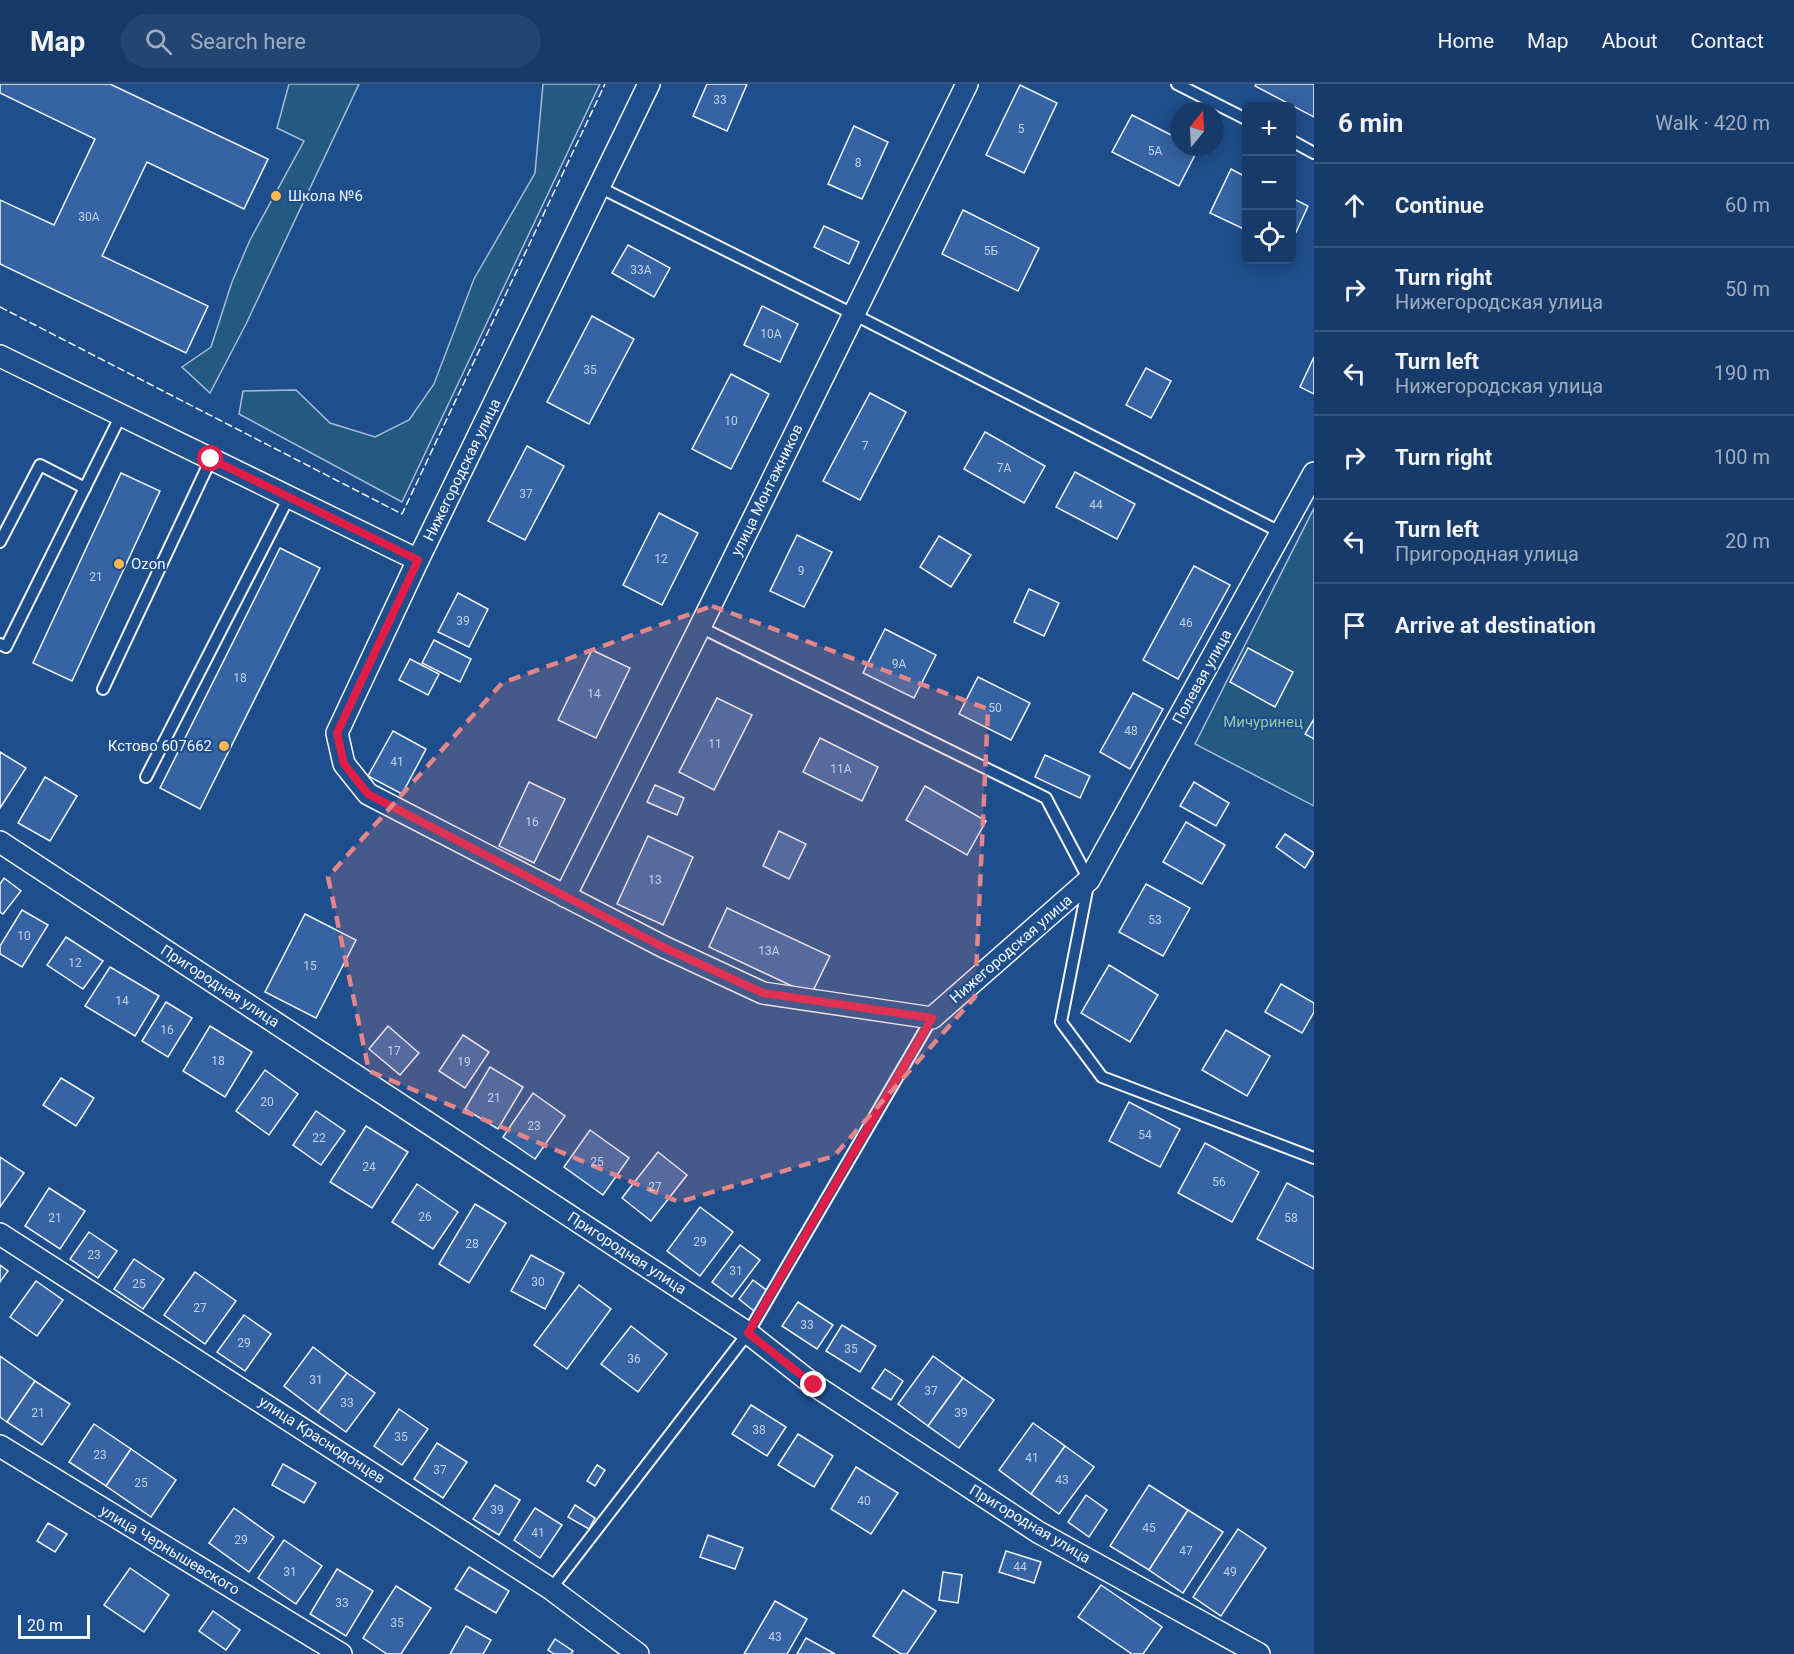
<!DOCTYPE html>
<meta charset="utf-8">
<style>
:root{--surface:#173a69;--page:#244571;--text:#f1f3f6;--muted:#9eadc0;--line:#36547d}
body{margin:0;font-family:Roboto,sans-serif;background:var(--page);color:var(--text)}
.controls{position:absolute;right:18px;top:18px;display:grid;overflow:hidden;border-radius:9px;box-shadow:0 3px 15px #0003}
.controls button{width:54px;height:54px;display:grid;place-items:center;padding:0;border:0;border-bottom:2px solid var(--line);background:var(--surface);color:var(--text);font:30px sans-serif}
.compass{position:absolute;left:1170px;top:18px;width:54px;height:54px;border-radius:50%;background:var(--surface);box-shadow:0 3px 15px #0003;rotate:18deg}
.scale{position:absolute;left:18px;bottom:15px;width:72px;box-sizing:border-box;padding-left:6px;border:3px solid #f2f6ff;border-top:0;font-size:16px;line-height:21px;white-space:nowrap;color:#f2f6ff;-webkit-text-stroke:4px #1f4e8c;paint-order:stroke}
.stop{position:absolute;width:18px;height:18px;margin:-14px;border:4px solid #e11d48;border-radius:50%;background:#fff}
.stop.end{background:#e11d48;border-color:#fff;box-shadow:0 2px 6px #0008}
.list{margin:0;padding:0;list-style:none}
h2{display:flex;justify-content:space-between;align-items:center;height:78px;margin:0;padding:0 24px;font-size:26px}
h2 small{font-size:20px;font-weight:400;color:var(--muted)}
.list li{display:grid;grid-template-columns:39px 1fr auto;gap:18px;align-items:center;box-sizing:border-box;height:84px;padding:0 24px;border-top:2px solid var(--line)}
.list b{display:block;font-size:22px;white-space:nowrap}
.list p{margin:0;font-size:20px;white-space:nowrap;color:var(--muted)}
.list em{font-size:20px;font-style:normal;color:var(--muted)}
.icon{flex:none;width:33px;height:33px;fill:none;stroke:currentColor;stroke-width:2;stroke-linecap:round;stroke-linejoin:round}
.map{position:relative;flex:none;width:1314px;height:1570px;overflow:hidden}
header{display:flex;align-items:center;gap:36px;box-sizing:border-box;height:84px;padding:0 30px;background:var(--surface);border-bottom:2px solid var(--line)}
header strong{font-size:28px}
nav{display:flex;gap:33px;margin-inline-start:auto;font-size:21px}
.search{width:420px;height:54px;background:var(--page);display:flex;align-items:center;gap:15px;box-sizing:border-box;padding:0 21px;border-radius:33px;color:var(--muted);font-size:22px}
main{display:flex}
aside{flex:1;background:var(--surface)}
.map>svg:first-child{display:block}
.green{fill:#245a82;stroke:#a8bbd7;stroke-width:1.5}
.building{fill:#3563a3;stroke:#f2f6ff;stroke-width:1.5}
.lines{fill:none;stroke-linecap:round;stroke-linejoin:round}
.service-casing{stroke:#f2f6ff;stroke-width:14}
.minor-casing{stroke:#f2f6ff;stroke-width:24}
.service{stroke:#1f4e8c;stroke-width:10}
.minor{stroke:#1f4e8c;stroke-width:21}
.fence{stroke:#f2f6ff;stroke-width:1.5;stroke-dasharray:8 3;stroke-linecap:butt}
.route{stroke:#e11d48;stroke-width:8}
.marked{fill:#e38589;fill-opacity:0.2;stroke:#e38589;stroke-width:4.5;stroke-dasharray:12 8;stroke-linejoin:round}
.poi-dot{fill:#ffb74d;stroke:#1f4e8c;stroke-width:2}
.labels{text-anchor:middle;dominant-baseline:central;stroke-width:4.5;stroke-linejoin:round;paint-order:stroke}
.number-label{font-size:12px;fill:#c3d1e8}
.poi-label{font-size:15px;fill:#f2f6ff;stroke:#1f4e8c;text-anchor:start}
.street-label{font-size:15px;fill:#f2f6ff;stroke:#1f4e8c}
.park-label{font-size:15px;fill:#97c8a6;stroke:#1f4e8c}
</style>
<header>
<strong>Map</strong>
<div class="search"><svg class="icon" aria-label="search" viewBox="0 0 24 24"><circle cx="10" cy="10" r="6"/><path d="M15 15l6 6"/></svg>Search here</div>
<nav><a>Home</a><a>Map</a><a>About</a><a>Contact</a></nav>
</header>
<main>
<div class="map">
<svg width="1314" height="1570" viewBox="0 0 1314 1570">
<rect width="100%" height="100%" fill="#1f4e8c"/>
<g class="green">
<polygon points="289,0 359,0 246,240 210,309 182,283 211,263 232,198 250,156 304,57 277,44"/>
<polygon points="543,0 600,0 402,418 239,330 243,307 296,306 330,339 375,353 409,336 434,300 474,195 535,89"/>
<polygon points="1314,424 1314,722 1195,660"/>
</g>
<g class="building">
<polygon points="0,0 110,0 268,75 244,125 147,78 102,172 208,222 186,269 0,180 0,116 54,141 95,55 0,9"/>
<polygon points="707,0 747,0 727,47 693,32"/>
<polygon points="1256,0 1314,0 1314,33 1255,2"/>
<polygon points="1020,1 1057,19 1024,89 986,71"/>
<polygon points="1132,31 1179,55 1179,63 1194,63 1198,65 1179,102 1112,68"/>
<polygon points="854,42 888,58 862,115 828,100"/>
<polygon points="1231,85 1246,93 1246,146 1210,129"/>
<polygon points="1292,114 1308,122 1292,157"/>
<polygon points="963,126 1039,164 1018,207 942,170"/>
<polygon points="824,142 859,158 849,180 814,163"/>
<polygon points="628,161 670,184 654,213 612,189"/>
<polygon points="762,222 798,240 780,278 744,261"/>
<polygon points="592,232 634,255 589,340 547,318"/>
<polygon points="1314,273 1314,310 1300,303"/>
<polygon points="1146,284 1171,297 1151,334 1126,321"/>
<polygon points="731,290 769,310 731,385 692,365"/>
<polygon points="870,309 906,328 860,416 823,397"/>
<polygon points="985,348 1045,382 1024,419 964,385"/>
<polygon points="527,362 564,382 525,456 488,437"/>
<polygon points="1075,388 1135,420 1117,455 1056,423"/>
<polygon points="121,389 160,407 72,597 33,579"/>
<polygon points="659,429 698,449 662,521 623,501"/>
<polygon points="797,451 832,468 804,523 770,507"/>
<polygon points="939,452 971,471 951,503 920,483"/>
<polygon points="280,464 320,484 200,725 160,704"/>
<polygon points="1194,482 1230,501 1178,595 1143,576"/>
<polygon points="1029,505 1059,519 1044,552 1014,538"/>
<polygon points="458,509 488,525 469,563 438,548"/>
<polygon points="885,545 936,571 914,614 863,589"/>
<polygon points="434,556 471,575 460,598 422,579"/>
<polygon points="1248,564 1293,588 1275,623 1230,598"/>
<polygon points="592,566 630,584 596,654 558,636"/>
<polygon points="410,575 439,590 428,611 399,596"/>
<polygon points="978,593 1030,619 1011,656 959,630"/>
<polygon points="1133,609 1163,625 1130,685 1100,668"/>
<polygon points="717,614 752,631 714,706 679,688"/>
<polygon points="1314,635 1314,655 1305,650"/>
<polygon points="393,647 426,665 402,710 368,692"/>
<polygon points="820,654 878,683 862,717 803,688"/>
<polygon points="0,668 26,684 0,724"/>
<polygon points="1045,671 1090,692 1080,714 1035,693"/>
<polygon points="45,693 77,712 50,757 18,739"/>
<polygon points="529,698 565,715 534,779 499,762"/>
<polygon points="1194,698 1229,719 1216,742 1180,722"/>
<polygon points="655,701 684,714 677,731 647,718"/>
<polygon points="925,702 986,737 967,771 906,736"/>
<polygon points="1186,738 1225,761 1202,800 1163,778"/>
<polygon points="779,747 806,760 789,795 763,782"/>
<polygon points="1285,750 1314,769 1305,784 1276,763"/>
<polygon points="648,752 693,773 663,841 617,820"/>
<polygon points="4,794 21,807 3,830 0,828 0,800"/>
<polygon points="1146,800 1190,824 1163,872 1119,848"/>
<polygon points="727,824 830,872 811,911 709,863"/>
<polygon points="22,826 48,841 22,883 0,870 0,862"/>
<polygon points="305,830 356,856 316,934 265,908"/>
<polygon points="66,853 103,877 83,905 47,881"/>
<polygon points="1109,881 1158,911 1130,958 1081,929"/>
<polygon points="110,883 159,912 135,952 85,922"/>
<polygon points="1281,900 1314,919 1314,928 1302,949 1265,928"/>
<polygon points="166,918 192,934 168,973 142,957"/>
<polygon points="210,942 252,968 225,1013 183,987"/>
<polygon points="388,942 419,969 400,991 369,965"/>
<polygon points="1226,946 1270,972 1247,1012 1202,986"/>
<polygon points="463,951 489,968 465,1004 439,987"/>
<polygon points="490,983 523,1003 498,1045 465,1025"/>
<polygon points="265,986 298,1010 269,1051 236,1027"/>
<polygon points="61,994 94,1014 76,1042 43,1021"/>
<polygon points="533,1009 565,1032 535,1075 503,1053"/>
<polygon points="1129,1018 1180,1045 1160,1083 1109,1057"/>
<polygon points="316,1027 345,1047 321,1081 293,1061"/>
<polygon points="366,1042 408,1068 372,1124 330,1098"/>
<polygon points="590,1046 629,1074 603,1111 564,1083"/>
<polygon points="1205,1059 1259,1088 1232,1138 1178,1109"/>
<polygon points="658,1068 687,1091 651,1137 622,1114"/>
<polygon points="0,1073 24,1089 0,1123"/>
<polygon points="1287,1099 1314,1113 1314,1185 1257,1155"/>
<polygon points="417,1100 458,1128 433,1165 392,1138"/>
<polygon points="49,1104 85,1127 60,1165 25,1142"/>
<polygon points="475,1120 506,1139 469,1199 439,1180"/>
<polygon points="700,1123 733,1148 700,1192 667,1167"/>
<polygon points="89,1148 117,1167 98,1194 70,1175"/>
<polygon points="740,1161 760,1176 732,1213 712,1198"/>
<polygon points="531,1171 564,1189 545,1225 511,1207"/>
<polygon points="134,1175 164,1195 143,1225 114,1205"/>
<polygon points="0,1181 8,1187 0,1198"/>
<polygon points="195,1188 236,1217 205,1260 164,1231"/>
<polygon points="753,1196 769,1208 754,1227 739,1215"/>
<polygon points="36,1197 63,1216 37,1252 10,1233"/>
<polygon points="579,1201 611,1225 567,1285 534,1261"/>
<polygon points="798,1218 833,1241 817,1265 782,1242"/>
<polygon points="244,1231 271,1250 245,1287 217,1268"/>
<polygon points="842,1241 876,1262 860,1288 826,1267"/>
<polygon points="631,1242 667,1270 638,1308 601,1280"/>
<polygon points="313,1263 347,1289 318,1328 284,1302"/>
<polygon points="0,1272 35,1297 7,1338 0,1333"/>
<polygon points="933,1272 963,1294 928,1342 898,1320"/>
<polygon points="885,1285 903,1297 891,1316 872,1304"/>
<polygon points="347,1289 375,1309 346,1348 318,1328"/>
<polygon points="963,1294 994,1316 959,1364 928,1342"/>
<polygon points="35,1297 70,1320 42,1361 7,1338"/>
<polygon points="751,1321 786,1343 767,1372 732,1350"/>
<polygon points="399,1325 428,1345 402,1381 374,1362"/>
<polygon points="1033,1339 1065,1362 1031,1410 999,1386"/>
<polygon points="94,1340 131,1365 106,1402 69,1378"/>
<polygon points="798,1350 833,1372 814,1403 778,1381"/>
<polygon points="437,1359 467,1378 443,1414 414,1395"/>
<polygon points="1065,1362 1094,1383 1059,1430 1031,1410"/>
<polygon points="131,1365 176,1396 151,1433 106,1402"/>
<polygon points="283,1380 316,1399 304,1419 272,1401"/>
<polygon points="597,1381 605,1386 595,1402 587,1397"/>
<polygon points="856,1383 898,1409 871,1450 831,1425"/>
<polygon points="495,1401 520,1416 499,1451 473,1435"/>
<polygon points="1149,1401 1188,1426 1149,1486 1110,1462"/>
<polygon points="1086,1411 1107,1426 1089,1453 1068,1438"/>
<polygon points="575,1421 595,1434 589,1445 568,1433"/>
<polygon points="234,1424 274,1453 249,1488 209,1459"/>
<polygon points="535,1424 562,1441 540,1474 514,1456"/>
<polygon points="1188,1426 1223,1448 1183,1509 1149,1486"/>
<polygon points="48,1439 67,1450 55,1468 37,1457"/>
<polygon points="1238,1445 1266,1464 1221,1532 1193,1513"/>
<polygon points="708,1451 743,1464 735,1485 700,1473"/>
<polygon points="284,1456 322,1482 296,1520 258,1494"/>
<polygon points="1006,1467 1041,1478 1034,1499 999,1488"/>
<polygon points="469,1483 509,1507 496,1529 455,1505"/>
<polygon points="130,1484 169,1511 144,1548 104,1521"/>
<polygon points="337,1485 373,1507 346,1552 310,1530"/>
<polygon points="943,1488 962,1491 958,1519 939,1516"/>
<polygon points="1101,1501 1162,1543 1143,1570 1132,1570 1078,1533"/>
<polygon points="396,1502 431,1524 401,1570 387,1570 363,1554"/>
<polygon points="903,1506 936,1527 907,1570 901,1570 873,1552"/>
<polygon points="775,1517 807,1535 787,1570 744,1570"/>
<polygon points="213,1527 240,1546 226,1566 199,1547"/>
<polygon points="466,1542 491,1556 483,1570 450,1570"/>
<polygon points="806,1554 835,1570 797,1570"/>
<polygon points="555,1555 573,1567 571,1570 554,1570 548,1566"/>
</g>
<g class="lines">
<g class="service-casing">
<g id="service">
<polyline points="1177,0 1246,35"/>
<polyline points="1292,57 1314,69"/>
<polyline points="599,103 853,230 1282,449"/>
<polyline points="0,458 40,381 85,404"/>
<polyline points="700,543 1046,714 1089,796 1061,938 1102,993 1314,1074"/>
<polyline points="0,560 6,563 121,331"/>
<polyline points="103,605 211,375"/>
<polyline points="146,693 289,413"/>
<polyline points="551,1505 748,1249 932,934"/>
</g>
</g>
<g class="minor-casing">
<g id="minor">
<polyline points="649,0 418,476 337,649 344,680 368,710 664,863 763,909 932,934 1089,796 1314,389"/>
<polyline points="0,272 418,476"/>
<polyline points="0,758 748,1249 814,1301 1038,1448 1259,1570"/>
<polyline points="565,812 700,543 967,0"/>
<polyline points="0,1150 551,1505 638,1570"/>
<polyline points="0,1362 341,1570"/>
</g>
</g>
<use href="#service" class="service"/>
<use href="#minor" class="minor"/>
<polyline class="fence" points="0,223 402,430 605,0"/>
</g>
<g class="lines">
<polyline class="route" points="211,375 418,476 337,649 344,680 368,710 663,863 763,909 932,934 748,1249 814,1301"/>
</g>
<path class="marked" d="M712,522L988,625L975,913L834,1072L679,1118L369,987L328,793L502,599Z"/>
<g class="poi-dot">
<circle cx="276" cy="112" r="6"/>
<circle cx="119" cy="480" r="6"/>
<circle cx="224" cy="662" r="6"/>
</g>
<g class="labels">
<g class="number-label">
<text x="720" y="16">33</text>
<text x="1021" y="45">5</text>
<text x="1155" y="67">5А</text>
<text x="858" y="79">8</text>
<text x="89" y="133">30А</text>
<text x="991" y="167">5Б</text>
<text x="641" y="186">33А</text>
<text x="771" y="250">10А</text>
<text x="590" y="286">35</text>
<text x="731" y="337">10</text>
<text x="865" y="362">7</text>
<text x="1004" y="384">7А</text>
<text x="526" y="410">37</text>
<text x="1096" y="421">44</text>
<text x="661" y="475">12</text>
<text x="801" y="487">9</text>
<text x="96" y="493">21</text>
<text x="463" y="537">39</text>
<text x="1186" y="539">46</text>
<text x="899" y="580">9А</text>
<text x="240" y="594">18</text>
<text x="594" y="610">14</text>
<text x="995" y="624">50</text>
<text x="1131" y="647">48</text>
<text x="715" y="660">11</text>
<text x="397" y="678">41</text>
<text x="841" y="685">11А</text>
<text x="532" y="738">16</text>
<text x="655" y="796">13</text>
<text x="1155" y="836">53</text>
<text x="24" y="852">10</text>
<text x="769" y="867">13А</text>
<text x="75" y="879">12</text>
<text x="310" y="882">15</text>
<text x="122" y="917">14</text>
<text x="167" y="946">16</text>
<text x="394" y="967">17</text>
<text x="218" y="977">18</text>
<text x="464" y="978">19</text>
<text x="494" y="1014">21</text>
<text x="267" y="1018">20</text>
<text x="534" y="1042">23</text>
<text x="1145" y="1051">54</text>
<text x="319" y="1054">22</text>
<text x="597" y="1078">25</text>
<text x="369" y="1083">24</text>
<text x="1219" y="1098">56</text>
<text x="655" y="1103">27</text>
<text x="425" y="1133">26</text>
<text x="55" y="1134">21</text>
<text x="1291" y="1134">58</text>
<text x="700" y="1158">29</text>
<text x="472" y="1160">28</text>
<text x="94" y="1171">23</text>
<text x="736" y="1187">31</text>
<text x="538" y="1198">30</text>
<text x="139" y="1200">25</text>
<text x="200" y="1224">27</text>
<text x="807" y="1241">33</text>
<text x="244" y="1259">29</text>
<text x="851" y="1265">35</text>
<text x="634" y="1275">36</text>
<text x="316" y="1296">31</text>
<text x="931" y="1307">37</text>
<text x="347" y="1319">33</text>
<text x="38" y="1329">21</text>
<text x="961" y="1329">39</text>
<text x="759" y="1346">38</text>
<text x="401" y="1353">35</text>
<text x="100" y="1371">23</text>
<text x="1032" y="1374">41</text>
<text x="440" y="1386">37</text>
<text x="1062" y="1396">43</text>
<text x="141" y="1399">25</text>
<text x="864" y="1417">40</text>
<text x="497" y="1426">39</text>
<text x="1149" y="1444">45</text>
<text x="538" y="1449">41</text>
<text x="241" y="1456">29</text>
<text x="1186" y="1467">47</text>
<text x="1020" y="1483">44</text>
<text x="290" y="1488">31</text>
<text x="1230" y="1488">49</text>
<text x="342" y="1519">33</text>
<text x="397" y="1539">35</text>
<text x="775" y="1553">43</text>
</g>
<g class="poi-label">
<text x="288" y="112">Школа №6</text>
<text x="131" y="480">Ozon</text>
<text x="212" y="662" text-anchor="end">Кстово 607662</text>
</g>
<g class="street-label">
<text transform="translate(462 386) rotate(-64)">Нижегородская улица</text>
<text transform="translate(767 406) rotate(-64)">улица Монтажников</text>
<text transform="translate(1202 593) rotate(-61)">Полевая улица</text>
<text transform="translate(1011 865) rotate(-41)">Нижегородская улица</text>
<text transform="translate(220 902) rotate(33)">Пригородная улица</text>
<text transform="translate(627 1169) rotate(33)">Пригородная улица</text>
<text transform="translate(322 1356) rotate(33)">улица Краснодонцев</text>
<text transform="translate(1030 1440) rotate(31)">Пригородная улица</text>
<text transform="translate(170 1466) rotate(31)">улица Чернышевского</text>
</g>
<g class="park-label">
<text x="1263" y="638">Мичуринец</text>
</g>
</g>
</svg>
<div class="controls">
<button>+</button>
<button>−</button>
<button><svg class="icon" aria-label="locate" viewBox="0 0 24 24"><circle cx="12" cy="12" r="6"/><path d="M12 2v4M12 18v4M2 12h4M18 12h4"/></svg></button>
</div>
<svg class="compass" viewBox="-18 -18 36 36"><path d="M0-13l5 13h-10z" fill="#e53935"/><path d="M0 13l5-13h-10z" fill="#9eadc0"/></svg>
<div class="scale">20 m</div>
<div class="stop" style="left:211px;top:375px"></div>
<div class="stop end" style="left:814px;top:1301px"></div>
</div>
<aside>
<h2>6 min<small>Walk · 420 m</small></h2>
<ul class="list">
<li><svg class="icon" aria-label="ahead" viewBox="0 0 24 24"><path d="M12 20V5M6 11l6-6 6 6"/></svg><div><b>Continue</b></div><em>60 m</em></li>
<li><svg class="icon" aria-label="right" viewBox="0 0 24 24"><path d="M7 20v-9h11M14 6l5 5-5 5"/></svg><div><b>Turn right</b><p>Нижегородская улица</p></div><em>50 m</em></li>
<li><svg class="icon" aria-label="left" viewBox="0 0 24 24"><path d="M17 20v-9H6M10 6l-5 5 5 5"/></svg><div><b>Turn left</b><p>Нижегородская улица</p></div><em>190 m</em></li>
<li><svg class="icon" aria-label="right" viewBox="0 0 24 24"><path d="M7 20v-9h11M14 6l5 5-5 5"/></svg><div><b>Turn right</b></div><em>100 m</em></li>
<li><svg class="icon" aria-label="left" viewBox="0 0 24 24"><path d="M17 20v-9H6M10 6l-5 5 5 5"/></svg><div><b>Turn left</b><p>Пригородная улица</p></div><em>20 m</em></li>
<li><svg class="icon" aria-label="arrive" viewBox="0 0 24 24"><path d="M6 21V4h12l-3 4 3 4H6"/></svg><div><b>Arrive at destination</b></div></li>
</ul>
</aside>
</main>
